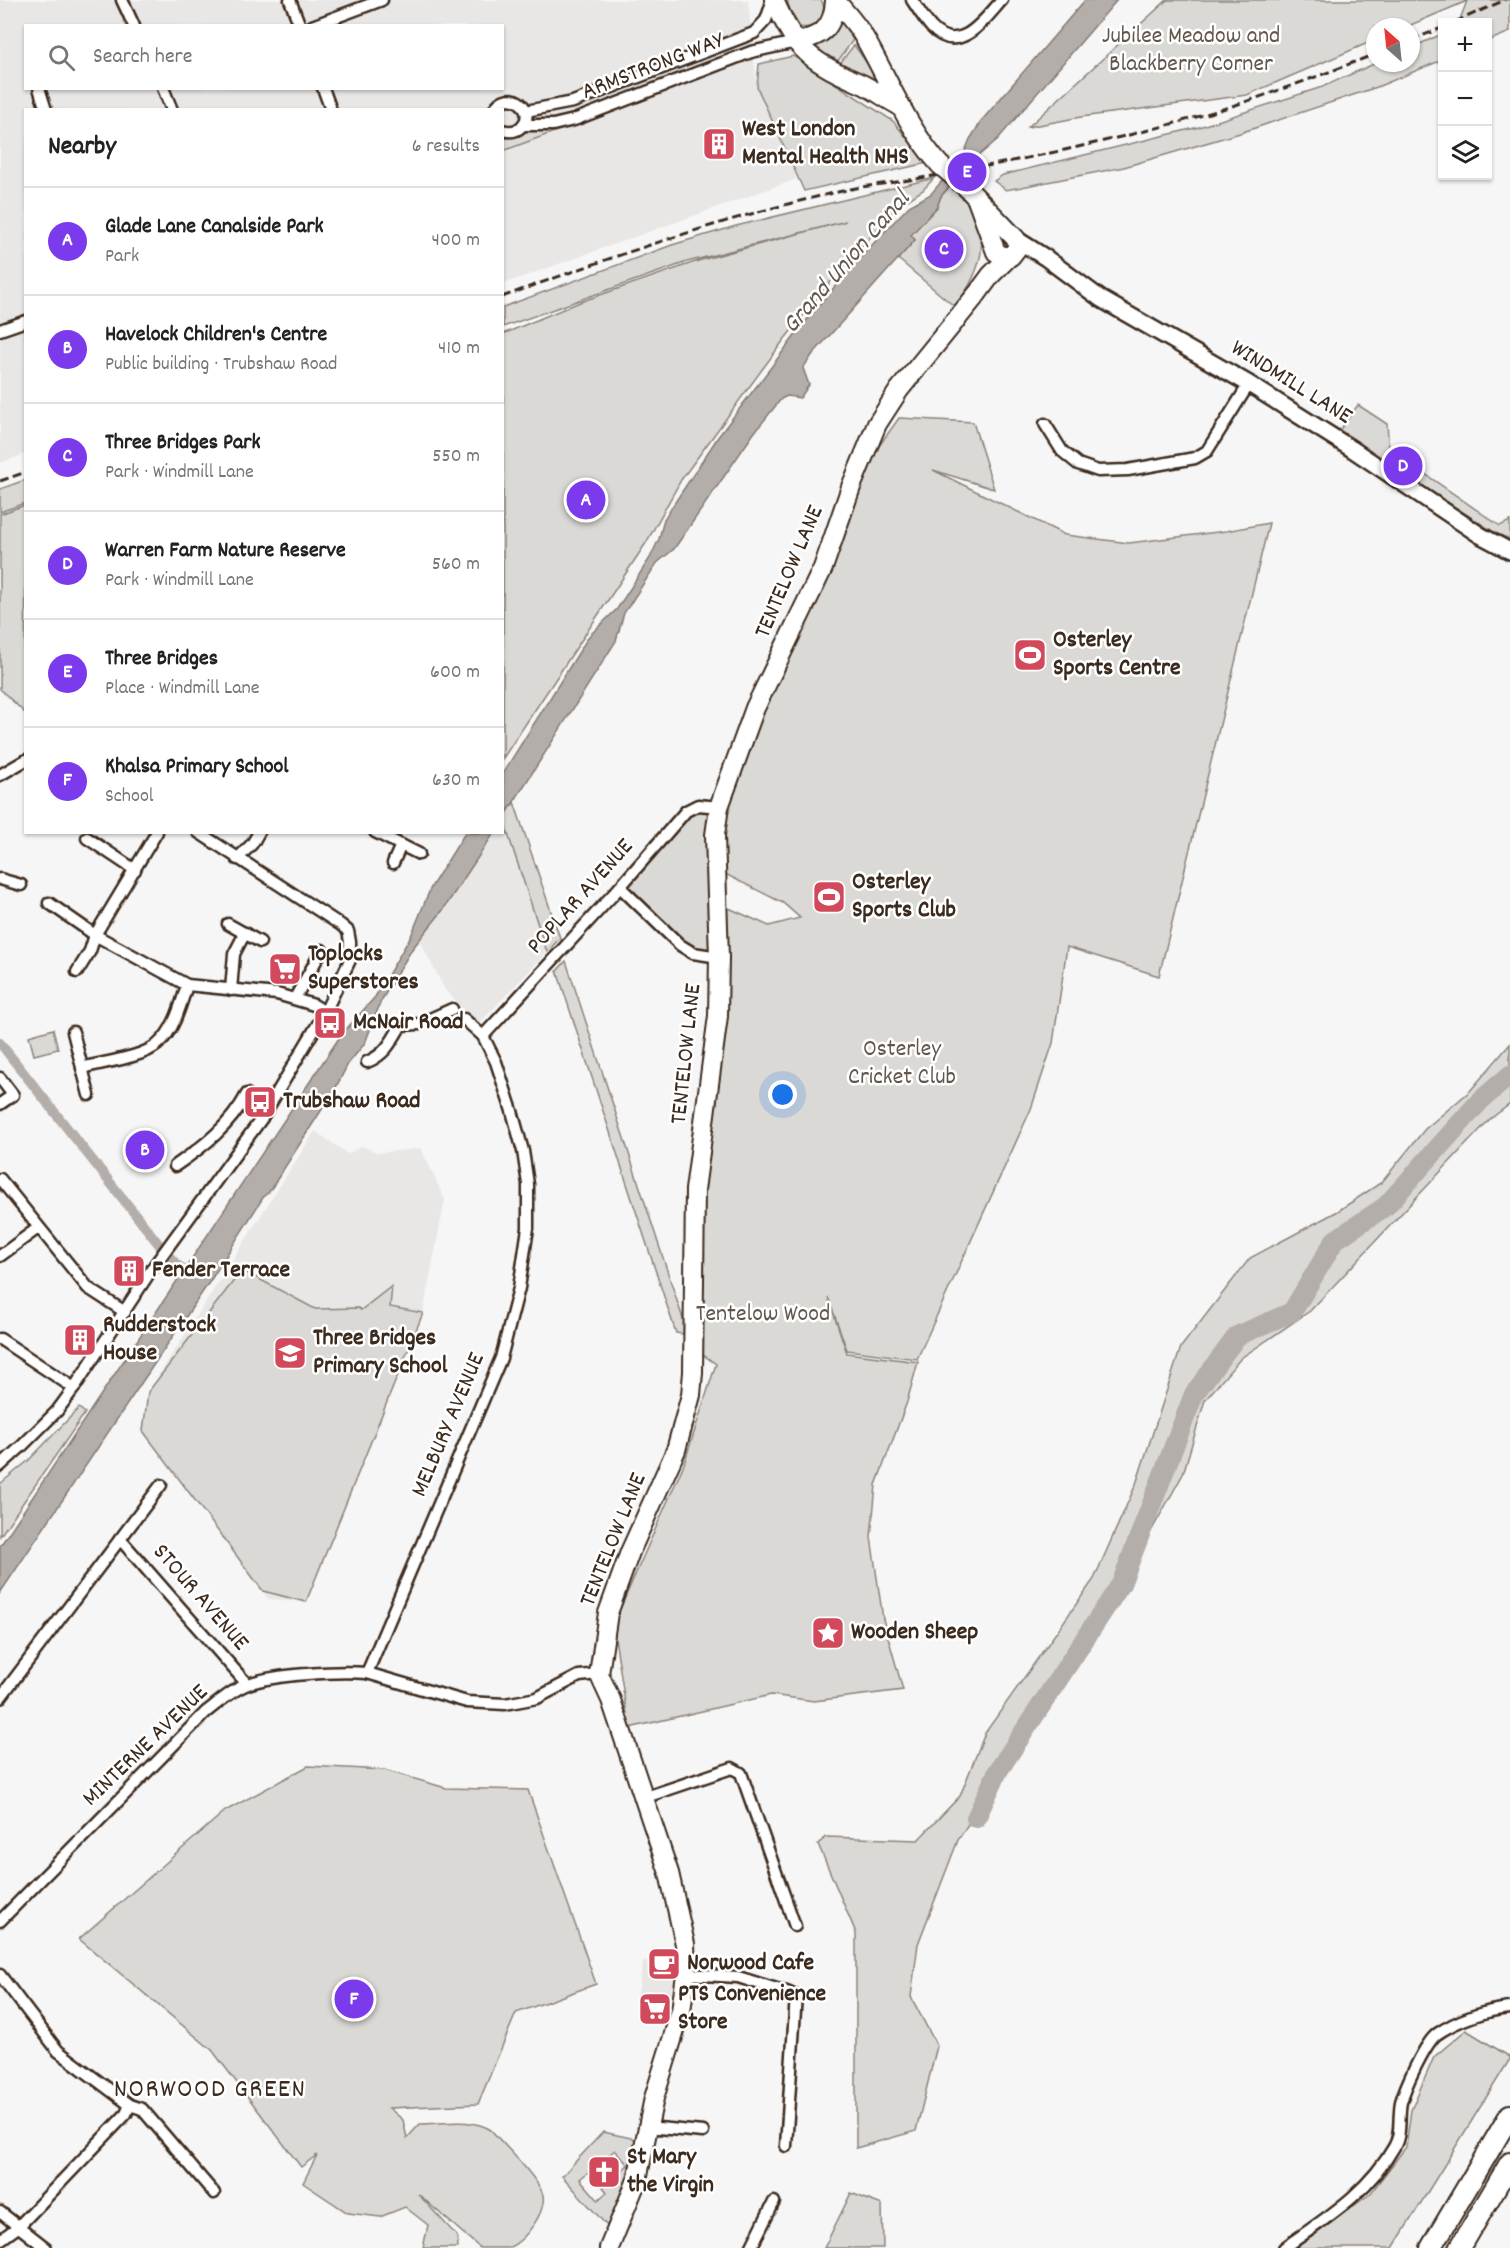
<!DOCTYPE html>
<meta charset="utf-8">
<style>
:root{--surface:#fff;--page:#f6f6f6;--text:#222;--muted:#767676;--line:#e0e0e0;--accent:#7c3aed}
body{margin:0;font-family:Dekko,sans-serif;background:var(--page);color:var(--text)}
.controls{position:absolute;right:18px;top:18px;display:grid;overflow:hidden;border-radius:0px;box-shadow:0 2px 4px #0004}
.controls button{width:54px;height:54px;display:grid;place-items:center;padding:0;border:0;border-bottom:2px solid var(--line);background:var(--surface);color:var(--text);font:30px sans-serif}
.compass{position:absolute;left:1366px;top:18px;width:54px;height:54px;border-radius:50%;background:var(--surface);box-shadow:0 2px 4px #0004;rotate:333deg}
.you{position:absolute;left:783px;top:1095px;width:21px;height:21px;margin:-15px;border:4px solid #fff;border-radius:50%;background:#1a73e8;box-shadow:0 0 0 9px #1a73e833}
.badge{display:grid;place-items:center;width:39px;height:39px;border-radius:50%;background:var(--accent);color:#fff;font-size:20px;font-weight:700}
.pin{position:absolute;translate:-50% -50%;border:3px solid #fff;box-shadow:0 2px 6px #0006}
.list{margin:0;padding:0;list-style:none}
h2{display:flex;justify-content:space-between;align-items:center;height:78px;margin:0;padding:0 24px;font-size:26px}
h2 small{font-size:20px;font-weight:400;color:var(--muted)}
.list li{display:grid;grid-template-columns:39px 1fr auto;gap:18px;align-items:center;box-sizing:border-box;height:108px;padding:0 24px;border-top:2px solid var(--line)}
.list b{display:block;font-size:22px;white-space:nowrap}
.list p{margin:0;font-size:20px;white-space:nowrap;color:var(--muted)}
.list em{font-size:20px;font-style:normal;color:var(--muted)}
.icon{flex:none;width:33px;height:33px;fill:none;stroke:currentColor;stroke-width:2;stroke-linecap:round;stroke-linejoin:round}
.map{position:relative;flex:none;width:1510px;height:2248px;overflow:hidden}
.search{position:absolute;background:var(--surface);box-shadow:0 2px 4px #0004;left:24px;top:24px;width:480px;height:66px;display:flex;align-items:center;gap:15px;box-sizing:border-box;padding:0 21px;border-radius:0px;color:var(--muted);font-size:22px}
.panel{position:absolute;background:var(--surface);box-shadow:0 2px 4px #0004;left:24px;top:108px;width:480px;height:726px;border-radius:0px}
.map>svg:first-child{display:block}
.built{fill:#e9e7e6;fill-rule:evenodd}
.green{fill:#dbd9d6;stroke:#8b827a;stroke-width:1.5;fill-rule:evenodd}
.water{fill:#b4aeaa;stroke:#847972;stroke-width:1.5}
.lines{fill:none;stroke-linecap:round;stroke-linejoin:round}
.canal{stroke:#b4aeaa;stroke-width:10}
.river{stroke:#b4aeaa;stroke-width:20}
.minor-casing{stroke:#3b2a1e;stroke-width:15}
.secondary-casing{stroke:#3b2a1e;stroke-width:20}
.primary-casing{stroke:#3b2a1e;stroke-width:22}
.motorway-casing{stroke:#3b2a1e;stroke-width:24}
.minor{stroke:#fff;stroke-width:10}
.secondary{stroke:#fff;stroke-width:15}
.primary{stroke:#fff;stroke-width:18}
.motorway{stroke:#fff;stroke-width:20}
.rail{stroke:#3b2a1e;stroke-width:3;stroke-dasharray:9 4.5;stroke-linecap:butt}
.primary-bridge-casing{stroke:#3b2a1e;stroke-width:22;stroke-linecap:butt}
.primary-bridge{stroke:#fff;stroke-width:18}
.labels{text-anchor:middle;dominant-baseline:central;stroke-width:5;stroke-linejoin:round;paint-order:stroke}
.park-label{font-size:24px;fill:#63564c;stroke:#fff}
.street-label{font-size:24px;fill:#3b2a1e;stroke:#fff}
.poi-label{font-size:24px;font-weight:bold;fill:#3b2a1e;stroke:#fff;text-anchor:start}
.water-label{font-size:26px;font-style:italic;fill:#65584f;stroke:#fff}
.quarter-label{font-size:27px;letter-spacing:1.5px;fill:#3b2a1e;stroke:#fff}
</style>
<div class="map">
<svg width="1510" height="2248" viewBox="0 0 1510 2248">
<rect width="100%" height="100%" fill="#f7f6f6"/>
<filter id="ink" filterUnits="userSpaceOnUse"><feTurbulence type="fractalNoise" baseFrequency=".0167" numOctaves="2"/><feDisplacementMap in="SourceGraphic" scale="12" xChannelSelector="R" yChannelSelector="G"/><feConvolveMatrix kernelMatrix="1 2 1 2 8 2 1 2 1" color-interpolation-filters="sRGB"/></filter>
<g filter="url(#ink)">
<g class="built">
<path d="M0,0H748L757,87L797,179L503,284L502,110H26L25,454L0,463ZM26,26H502V88H26Z"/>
<polygon points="503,819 547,952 478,1025 445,990 419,939 443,910 494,833 502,832"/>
<polygon points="315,1131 348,1154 362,1146 378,1153 421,1148 445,1200 423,1313 306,1602 268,1599 143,1431 148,1392"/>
<polygon points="677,1956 666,2022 654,2018 636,2004 643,1962"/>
</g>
<g class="green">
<path d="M787,0H821C831,18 817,30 799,27L793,20Z"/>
<polygon points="1167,0 1510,0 1510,32 1488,41 1488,22 1459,22 1467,1 1406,27 1375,27 1375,40 1247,95 1081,117 1028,127"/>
<polygon points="840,18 853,40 838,61 834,58 831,61 810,45"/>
<polygon points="1442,34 1442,60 1377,87 1240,133 1124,167 1006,190 994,181 1003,175 1199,127 1322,87 1376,63 1411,63 1411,48"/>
<polygon points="854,45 887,91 837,67"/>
<polygon points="793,56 893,121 927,163 804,191 757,87 759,64"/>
<polygon points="562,129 503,151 503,140 515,132"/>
<polygon points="934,178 923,190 897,207 833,279 783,341 681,480 646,543 503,758 503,334 580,302 701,260 846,221 687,262 503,327 503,307 672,245 736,226"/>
<path d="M952,185C994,225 988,263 955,307L898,259L915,240L910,235L937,207L941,196Z"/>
<polygon points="1358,405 1387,424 1389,449 1500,526 1510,521 1510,539 1497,534 1338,432"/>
<polygon points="899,418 973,422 994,489 933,470 1065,535 1129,543 1226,531 1269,523 1159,976 1067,947 1053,1043 1031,1109 917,1359 847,1350 828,1297 847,1353 918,1362 907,1402 876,1485 871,1537 883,1619 903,1690 814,1701 771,1695 629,1728 613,1625 684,1464 716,1364 695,1349 695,1270 718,1081 722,905 769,926 800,918 783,903 727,875 718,865 717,832 759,717 869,460"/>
<polygon points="25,480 25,503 0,512 0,489"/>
<polygon points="25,505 26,505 25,713 0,689 0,514"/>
<polygon points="514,802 560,938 547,952 503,819"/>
<polygon points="719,807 719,957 693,953 620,887 686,811"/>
<polygon points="566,961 684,1322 683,1334 676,1333 557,971"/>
<polygon points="53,1029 58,1049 34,1055 29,1036"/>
<polygon points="1510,1044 1510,1104 1490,1119 1310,1311 1241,1358 1205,1400 1183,1474 1143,1546 958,1840 918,1944 911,1997 937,2046 916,2131 856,2148 856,1933 818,1844 826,1837 918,1840 960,1796 985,1733 1094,1579 1136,1484 1181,1347 1250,1258 1338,1211 1382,1182 1425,1129 1470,1091"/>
<polygon points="242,1270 315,1309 358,1308 361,1310 392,1286 390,1307 423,1313 306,1602 263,1591 143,1431 148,1392"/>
<polygon points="79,1408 85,1413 0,1536 0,1484 29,1460"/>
<path d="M308,1766L384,1770L446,1788L528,1790L596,1984L516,2013L478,2104L389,2108L403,2120L407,2138L420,2124C443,2124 471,2117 491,2130C504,2145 535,2175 542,2192C549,2210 525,2241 508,2248C501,2248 488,2248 480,2248L418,2194L457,2236L458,2248H423L428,2225L405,2207L380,2217L348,2213L303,2183L317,2155L301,2167L212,2050L79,1939L225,1811Z"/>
<polygon points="1466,2030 1510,2057 1510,2059 1393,2248 1296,2248 1370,2194 1406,2147 1411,2110 1434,2057"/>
<path d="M603,2132L636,2139L623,2194L608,2227L562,2176ZM615,2150L628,2165L603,2187L607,2192L598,2200L580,2179Z"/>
<polygon points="851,2193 882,2205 883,2248 824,2248"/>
</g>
<g class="water">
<polygon points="1085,0 1117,0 998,139 969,164 941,196 937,207 911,235 915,240 813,354 803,368 809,385 800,398 787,396 781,399 754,433 674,549 657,563 624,613 616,641 503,819 503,773 589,636 617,609 650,558 659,539 664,519 718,437 813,312 854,264 909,206 931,194 963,156 970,139 983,119"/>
<polygon points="465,833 494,833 443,910 412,949 381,1001 365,1043 348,1064 335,1089 269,1192 264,1196 212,1278 0,1593 0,1546 341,1035 375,997 411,936 431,887"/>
</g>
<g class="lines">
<polyline class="canal" points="0,1043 161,1247 176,1264 195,1278"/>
<polyline class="river" points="976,1818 998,1771 1121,1584 1194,1394 1237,1336 1292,1312 1335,1240 1386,1206 1480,1101 1510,1075"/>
<g class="minor-casing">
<g id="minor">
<polyline points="122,0 134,26"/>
<polyline points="290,0 300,26"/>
<path d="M912,0C918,9 924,19 931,27C959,57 984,20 1002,0"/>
<polyline points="312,26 382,0"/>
<polyline points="39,88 46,110"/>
<polyline points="163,88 172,110"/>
<polyline points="323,88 331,110"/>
<path d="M494,110C509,84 539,111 521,127C516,132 509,132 502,130"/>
<polyline points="526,111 573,102 754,33 766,20 773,0"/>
<polyline points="523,125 553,125 574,120 751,52 796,42"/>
<polyline points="0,330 26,321"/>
<polyline points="1045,424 1062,451 1078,464 1098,471 1128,470 1195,458 1207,451 1249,384"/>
<polyline points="0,775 26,760"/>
<polyline points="375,832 419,854"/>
<polyline points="87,838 135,870"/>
<polyline points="237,859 252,844 259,832"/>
<polyline points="393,863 401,845"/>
<polyline points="0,879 21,885"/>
<polyline points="620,887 680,945 693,953 719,957"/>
<polyline points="49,903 95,935 187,985 277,994 314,1005 325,1012"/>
<polyline points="228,924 260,942"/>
<polyline points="77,972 90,951 95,935 157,832"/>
<polyline points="231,990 234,954 245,933"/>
<polyline points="295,998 322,950"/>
<polyline points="73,1032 89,1095"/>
<polyline points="483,1036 620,887 686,811 698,805 719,807"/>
<path d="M367,1062C385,1055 392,1041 401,1025L419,1024L452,1009"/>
<path d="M82,1068C103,1062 142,1058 158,1044C174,1031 181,1004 187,985"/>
<polyline points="0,1078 13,1095 0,1104"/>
<polyline points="242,1104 262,1118"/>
<path d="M175,1166C204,1146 230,1126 247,1094"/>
<polyline points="0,1179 88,1288 125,1312"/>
<polyline points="0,1256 38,1228"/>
<polyline points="0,1339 74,1388"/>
<polyline points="0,1466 23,1445 57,1411 74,1388 154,1266 262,1118 325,1012 350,960 350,942 348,931 341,925 198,832"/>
<polyline points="120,1539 247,1684"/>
<polyline points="367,1673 501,1358 519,1288 528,1228 528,1184 523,1151 512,1111 496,1062 483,1036 464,1019"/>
<polyline points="0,1698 161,1485"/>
<polyline points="643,1798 732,1768 741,1773 795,1926"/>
<path d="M0,1921L206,1712C219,1702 232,1690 248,1684C276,1674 337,1671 367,1673L467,1702L505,1704L537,1698L579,1676L599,1674"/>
<polyline points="686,1974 738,1977 796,1995 786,2146"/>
<polyline points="0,1975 58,2051 130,2105 142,2109 214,2193"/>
<polyline points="647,2127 703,2132"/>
<polyline points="0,2212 46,2248"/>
<polyline points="0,2240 18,2227 126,2114 130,2105"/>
<polyline points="751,2248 774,2202"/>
<path d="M1284,2248C1326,2218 1368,2193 1394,2147C1402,2135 1398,2116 1401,2102C1405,2087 1425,2043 1437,2034C1457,2020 1487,2010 1510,2008"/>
</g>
</g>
<g class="secondary-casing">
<polyline id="secondary" points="1016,239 1046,258 1101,299 1249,384 1352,449 1480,535 1510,551"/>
</g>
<g class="primary-casing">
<g id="primary">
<path d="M774,0C797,53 812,62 864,85C876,91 888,100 900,106"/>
<path d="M835,0C845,12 856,23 864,37C889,80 907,128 940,165"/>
<path d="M796,42C822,36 833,29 835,1"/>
<polyline points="965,186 1016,239 1018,247 1011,256 1003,256 996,252 977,200"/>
<polyline points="609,2248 637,2180 654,2098 681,2011 686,1974 685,1944 669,1873 611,1700 599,1674 608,1613 630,1552 676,1450 691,1395 693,1372 695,1190 718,1016 719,957 715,835 719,807 755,708 823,568 851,487 877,424 899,390 977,294 991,275 1010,256"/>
</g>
</g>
<g class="motorway-casing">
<g id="motorway">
<polyline points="1431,2248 1510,2115"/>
<polyline points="1460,2248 1510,2163"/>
</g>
</g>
<use href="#minor" class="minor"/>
<use href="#secondary" class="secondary"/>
<use href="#primary" class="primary"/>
<use href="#motorway" class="motorway"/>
<g class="rail">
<polyline points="1455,22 1505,0"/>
<polyline points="1411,40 1442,28"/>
<path d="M502,297C617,255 731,215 851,189C876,184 902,182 927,177C997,165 1068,150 1137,133C1219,113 1297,85 1375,54"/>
<polyline points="0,481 26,472"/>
</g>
<g class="primary-bridge-casing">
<polyline id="primary-bridge" points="940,165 965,186"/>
</g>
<use href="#primary-bridge" class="primary-bridge"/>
</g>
</g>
<defs>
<g id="building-square" transform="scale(1.725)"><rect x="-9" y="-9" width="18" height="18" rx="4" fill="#d1495b" stroke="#fff"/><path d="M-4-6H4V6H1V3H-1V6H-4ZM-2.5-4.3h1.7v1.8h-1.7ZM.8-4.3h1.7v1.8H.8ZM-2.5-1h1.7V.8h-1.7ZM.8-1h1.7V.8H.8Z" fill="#fff"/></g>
<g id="stadium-square" transform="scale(1.725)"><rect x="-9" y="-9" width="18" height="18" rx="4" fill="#d1495b" stroke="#fff"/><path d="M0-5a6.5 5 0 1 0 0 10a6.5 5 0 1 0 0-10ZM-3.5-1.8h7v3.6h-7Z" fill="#fff"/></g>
<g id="supermarket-square" transform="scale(1.725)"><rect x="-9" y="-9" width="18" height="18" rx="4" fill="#d1495b" stroke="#fff"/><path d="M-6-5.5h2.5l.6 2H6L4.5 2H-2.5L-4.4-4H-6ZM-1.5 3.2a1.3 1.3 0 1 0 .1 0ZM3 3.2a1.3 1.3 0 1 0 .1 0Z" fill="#fff"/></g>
<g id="bus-square" transform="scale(1.725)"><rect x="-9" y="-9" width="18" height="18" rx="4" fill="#d1495b" stroke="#fff"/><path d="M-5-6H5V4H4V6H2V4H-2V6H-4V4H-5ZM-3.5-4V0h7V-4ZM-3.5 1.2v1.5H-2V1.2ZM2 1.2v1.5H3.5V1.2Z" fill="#fff"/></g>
<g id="school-square" transform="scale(1.725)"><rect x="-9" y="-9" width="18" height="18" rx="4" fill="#d1495b" stroke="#fff"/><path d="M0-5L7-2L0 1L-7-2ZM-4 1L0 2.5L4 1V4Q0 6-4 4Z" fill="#fff"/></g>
<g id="sight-square" transform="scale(1.725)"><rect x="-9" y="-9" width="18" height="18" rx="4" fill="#d1495b" stroke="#fff"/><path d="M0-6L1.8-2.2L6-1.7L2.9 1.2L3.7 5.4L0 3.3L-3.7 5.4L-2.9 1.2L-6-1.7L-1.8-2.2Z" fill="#fff"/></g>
<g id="cafe-square" transform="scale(1.725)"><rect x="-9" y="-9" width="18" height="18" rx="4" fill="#d1495b" stroke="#fff"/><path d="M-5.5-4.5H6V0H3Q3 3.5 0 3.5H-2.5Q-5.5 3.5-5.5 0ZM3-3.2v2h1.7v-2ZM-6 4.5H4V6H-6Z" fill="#fff"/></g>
<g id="church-square" transform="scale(1.725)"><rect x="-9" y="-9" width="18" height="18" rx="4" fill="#d1495b" stroke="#fff"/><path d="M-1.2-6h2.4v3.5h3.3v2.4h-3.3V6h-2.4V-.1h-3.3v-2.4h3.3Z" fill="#fff"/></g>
</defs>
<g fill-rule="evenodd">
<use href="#building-square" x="719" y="144"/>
<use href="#stadium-square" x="1030" y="655"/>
<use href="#stadium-square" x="829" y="897"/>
<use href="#supermarket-square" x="285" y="969"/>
<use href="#bus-square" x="330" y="1023"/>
<use href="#bus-square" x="260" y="1102"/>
<use href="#building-square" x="129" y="1271"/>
<use href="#building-square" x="80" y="1340"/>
<use href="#school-square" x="290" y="1353"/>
<use href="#sight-square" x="828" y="1633"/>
<use href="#cafe-square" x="664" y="1964"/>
<use href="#supermarket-square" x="655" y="2009"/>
<use href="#church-square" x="604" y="2172"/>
</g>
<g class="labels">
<g class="park-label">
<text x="1191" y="37">Jubilee Meadow and<tspan x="1191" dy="28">Blackberry Corner</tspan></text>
<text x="902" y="1050">Osterley<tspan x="902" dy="28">Cricket Club</tspan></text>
<text x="763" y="1315">Tentelow Wood</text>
</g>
<g class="street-label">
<text transform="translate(653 67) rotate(-21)">ARMSTRONG WAY</text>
<text transform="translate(1291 383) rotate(32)">WINDMILL LANE</text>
<text transform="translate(790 572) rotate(-67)">TENTELOW LANE</text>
<text transform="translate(581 897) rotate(-48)">POPLAR AVENUE</text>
<text transform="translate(687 1054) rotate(-84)">TENTELOW LANE</text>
<text transform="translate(449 1425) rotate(-67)">MELBURY AVENUE</text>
<text transform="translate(614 1540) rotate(-68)">TENTELOW LANE</text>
<text transform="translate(200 1598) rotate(49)">STOUR AVENUE</text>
<text transform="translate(146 1746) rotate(-44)">MINTERNE AVENUE</text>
</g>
<g class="poi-label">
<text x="742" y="130">West London<tspan x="742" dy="28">Mental Health NHS</tspan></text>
<text x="1053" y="641">Osterley<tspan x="1053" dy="28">Sports Centre</tspan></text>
<text x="852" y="883">Osterley<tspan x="852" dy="28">Sports Club</tspan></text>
<text x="308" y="955">Toplocks<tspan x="308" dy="28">Superstores</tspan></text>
<text x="353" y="1023">McNair Road</text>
<text x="283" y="1102">Trubshaw Road</text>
<text x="152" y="1271">Fender Terrace</text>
<text x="103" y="1326">Rudderstock<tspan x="103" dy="28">House</tspan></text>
<text x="313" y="1339">Three Bridges<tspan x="313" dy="28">Primary School</tspan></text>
<text x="851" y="1633">Wooden Sheep</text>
<text x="687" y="1964">Norwood Cafe</text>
<text x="678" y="1995">PTS Convenience<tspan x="678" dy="28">Store</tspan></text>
<text x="627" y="2158">St Mary<tspan x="627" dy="28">the Virgin</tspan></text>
</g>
<g class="water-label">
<text transform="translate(847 263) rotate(-49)">Grand Union Canal</text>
</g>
<g class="quarter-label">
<text x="210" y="2090">NORWOOD GREEN</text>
</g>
</g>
</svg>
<div class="controls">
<button>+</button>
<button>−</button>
<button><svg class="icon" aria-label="layers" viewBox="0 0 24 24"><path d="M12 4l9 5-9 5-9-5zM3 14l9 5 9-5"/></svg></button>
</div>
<svg class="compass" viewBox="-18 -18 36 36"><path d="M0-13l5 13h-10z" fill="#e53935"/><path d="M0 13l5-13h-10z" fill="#767676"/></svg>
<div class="you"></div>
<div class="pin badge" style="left:586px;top:500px">A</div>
<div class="pin badge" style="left:145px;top:1150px">B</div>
<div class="pin badge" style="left:944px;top:249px">C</div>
<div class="pin badge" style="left:1403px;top:466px">D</div>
<div class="pin badge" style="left:967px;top:172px">E</div>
<div class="pin badge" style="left:354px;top:1999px">F</div>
<div class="search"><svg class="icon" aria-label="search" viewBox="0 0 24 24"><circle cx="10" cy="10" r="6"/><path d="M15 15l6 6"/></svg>Search here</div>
<section class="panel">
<h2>Nearby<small>6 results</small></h2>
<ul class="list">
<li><span class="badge">A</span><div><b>Glade Lane Canalside Park</b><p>Park</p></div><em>400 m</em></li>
<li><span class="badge">B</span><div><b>Havelock Children's Centre</b><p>Public building · Trubshaw Road</p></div><em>410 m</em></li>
<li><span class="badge">C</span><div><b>Three Bridges Park</b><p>Park · Windmill Lane</p></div><em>550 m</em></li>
<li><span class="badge">D</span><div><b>Warren Farm Nature Reserve</b><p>Park · Windmill Lane</p></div><em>560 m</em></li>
<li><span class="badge">E</span><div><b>Three Bridges</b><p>Place · Windmill Lane</p></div><em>600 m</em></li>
<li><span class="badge">F</span><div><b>Khalsa Primary School</b><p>School</p></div><em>630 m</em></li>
</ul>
</section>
</div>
